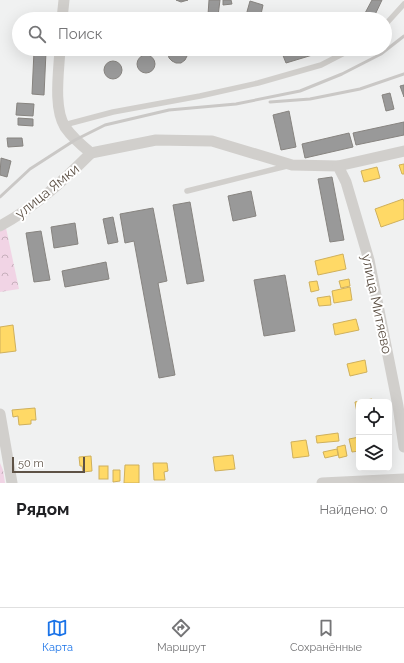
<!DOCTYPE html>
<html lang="ru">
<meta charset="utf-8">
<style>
:root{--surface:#fff;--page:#f6f6f6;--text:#202124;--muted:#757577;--line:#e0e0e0;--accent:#1a73e8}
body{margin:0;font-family:Raleway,sans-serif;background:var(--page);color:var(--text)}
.controls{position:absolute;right:12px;bottom:12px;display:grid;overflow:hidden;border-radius:6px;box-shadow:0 4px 16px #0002}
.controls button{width:36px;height:36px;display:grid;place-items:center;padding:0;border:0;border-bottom:1px solid var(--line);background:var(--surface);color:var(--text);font:20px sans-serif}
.scale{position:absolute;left:12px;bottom:10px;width:73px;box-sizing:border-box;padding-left:4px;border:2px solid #5e5246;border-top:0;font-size:11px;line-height:14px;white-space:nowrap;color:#5e5246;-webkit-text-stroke:3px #fff;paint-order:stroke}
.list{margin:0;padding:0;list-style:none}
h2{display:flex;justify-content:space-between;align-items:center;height:52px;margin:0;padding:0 16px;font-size:17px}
h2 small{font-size:13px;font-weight:400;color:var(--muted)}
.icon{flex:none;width:22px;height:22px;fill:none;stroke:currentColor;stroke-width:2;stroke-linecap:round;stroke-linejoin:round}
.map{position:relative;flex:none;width:404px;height:483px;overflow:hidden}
.search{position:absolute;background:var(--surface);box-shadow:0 4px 16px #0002;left:12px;right:12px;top:12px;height:44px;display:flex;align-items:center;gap:10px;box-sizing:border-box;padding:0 14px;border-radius:22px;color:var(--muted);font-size:15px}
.sheet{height:124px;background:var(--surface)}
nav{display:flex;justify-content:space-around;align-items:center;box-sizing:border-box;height:56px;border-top:1px solid var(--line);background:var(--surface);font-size:11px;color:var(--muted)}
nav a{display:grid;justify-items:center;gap:2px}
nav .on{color:var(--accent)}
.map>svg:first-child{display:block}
.forest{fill:url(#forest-crowns)}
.homes{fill:#ffd966;stroke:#cfb05c}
.industry{fill:#999;stroke:#878480}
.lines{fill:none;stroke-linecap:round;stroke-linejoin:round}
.service{stroke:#d1cfcc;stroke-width:5.5}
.minor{stroke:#d1cfcc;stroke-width:11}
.rail{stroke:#cac8c6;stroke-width:3}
.labels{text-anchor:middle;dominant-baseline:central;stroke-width:4;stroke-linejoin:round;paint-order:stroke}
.street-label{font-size:14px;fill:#5e5246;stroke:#fff}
</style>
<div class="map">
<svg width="404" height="483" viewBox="0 0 404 483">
<defs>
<pattern id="forest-crowns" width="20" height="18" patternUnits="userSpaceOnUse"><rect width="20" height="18" fill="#f1d4e5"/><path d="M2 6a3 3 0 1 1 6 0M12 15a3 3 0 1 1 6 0" fill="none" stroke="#c6afbb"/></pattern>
</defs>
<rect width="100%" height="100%" fill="#f0f1f1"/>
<g class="forest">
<polygon points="6,228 19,289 0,292 0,230"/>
<polygon points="0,463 3,470 5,483 0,483"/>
</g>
<g class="homes">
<polygon points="404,164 404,174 402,174 399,165"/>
<polygon points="377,167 380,178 364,182 361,171"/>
<polygon points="403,199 404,202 404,219 381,227 375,209"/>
<polygon points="343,254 346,269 318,275 315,261"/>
<polygon points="349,279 350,286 341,288 339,281"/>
<polygon points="317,281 319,290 311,292 309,282"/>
<polygon points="350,287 352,300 334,303 332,291"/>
<polygon points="330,296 331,305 319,306 317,298"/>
<polygon points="356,319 359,330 335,335 333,324"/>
<polygon points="13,325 16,351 0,353 0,327"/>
<polygon points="365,360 367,372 350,376 347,364"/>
<polygon points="372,399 372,402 359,402 358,418 355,402"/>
<polygon points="35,408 36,420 31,420 31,424 19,425 18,416 13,417 12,410"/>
<polygon points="338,433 339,441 317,443 316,436"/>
<polygon points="359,437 359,451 352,452 349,439"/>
<polygon points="306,440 309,456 293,458 291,442"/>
<polygon points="345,445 347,456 339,458 337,447"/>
<polygon points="337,449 338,455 325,458 323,452"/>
<polygon points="233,455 235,469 215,471 213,457"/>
<polygon points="91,456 92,471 83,472 82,466 80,466 79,457"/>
<polygon points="153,463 167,463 168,471 164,472 165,480 154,480"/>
<polygon points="125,465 139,465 139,483 124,483"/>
<rect x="99" y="466" width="9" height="13"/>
<polygon points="113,470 120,470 120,481 113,482"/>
</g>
<g class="industry">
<polygon points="176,0 188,0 181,2"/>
<polygon points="209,0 220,0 218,16 208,15"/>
<polygon points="223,0 231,0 232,4 223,5"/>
<polygon points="372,0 382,0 373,19 364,15"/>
<polygon points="250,1 263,5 260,19 245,19"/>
<polygon points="171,15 176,15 180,16 182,19 167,19"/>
<polygon points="170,49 185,49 187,56 185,60 181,63 176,63 172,61 169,58 168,53"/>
<polygon points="294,49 317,49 319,53 286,63 282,53"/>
<polygon points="34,51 46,52 44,95 32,94"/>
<circle cx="146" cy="64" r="9"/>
<circle cx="113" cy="70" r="9"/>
<polygon points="404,85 404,97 400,86"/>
<polygon points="390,93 394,109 386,111 382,95"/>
<polygon points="17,103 34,104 33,116 16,115"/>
<polygon points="289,111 296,147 281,150 273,115"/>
<polygon points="18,118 33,119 33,126 18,125"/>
<polygon points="404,122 404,135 356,145 353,133"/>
<polygon points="349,133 353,147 305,158 302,144"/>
<polygon points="7,138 22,138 23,146 8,147"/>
<polygon points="1,158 11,161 7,177 0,175"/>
<polygon points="332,177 344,240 330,242 318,179"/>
<polygon points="251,191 256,216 233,221 228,196"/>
<polygon points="190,202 204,281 187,284 173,205"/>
<polygon points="153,208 167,281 158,283 175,375 159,378 134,241 125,243 120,214"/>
<polygon points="113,217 118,242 108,244 103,219"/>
<polygon points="75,223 78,244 54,248 51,227"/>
<polygon points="41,231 50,280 34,282 26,233"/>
<polygon points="106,262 109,279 65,287 62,271"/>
<polygon points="285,275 295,331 264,336 254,280"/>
</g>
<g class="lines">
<g class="service">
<polyline points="385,25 404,4"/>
<polyline points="64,125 113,112 200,96 258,83 321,65 352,49"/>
<polyline points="187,191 287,166"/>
</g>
<g class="minor">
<polyline points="62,19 64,0"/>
<path d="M60,49C59,70 53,108 65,127C72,137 81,145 91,153"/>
<polyline points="91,153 156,140 212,141 292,165 338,166 346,182 369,260 398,406 404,447"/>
<polyline points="338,166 404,151"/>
<path d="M0,226C35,207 63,181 91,153"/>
<polyline points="0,414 12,483"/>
<polyline points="322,483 404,479"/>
</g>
<g class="rail">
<polyline points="270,102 310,99 360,89 404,74"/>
<polyline points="0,197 30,169 75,140 105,125 169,110 236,104 300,91 342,74 381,54 404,36"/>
</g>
</g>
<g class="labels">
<g class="street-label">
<text transform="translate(47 191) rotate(-39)">улица Ямки</text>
<text transform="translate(377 304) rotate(78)">улица Митяево</text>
</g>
</g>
</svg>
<div class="controls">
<button><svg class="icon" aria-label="locate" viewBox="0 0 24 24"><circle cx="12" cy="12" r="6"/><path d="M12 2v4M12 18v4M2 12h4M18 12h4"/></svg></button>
<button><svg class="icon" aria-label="layers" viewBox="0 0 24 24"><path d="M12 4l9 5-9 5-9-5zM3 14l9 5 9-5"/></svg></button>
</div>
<div class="scale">50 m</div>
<div class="search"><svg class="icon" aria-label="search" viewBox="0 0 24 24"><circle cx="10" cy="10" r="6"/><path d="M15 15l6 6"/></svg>Поиск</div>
</div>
<section class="sheet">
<h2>Рядом<small>Найдено: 0</small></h2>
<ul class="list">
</ul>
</section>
<nav>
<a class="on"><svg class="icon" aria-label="map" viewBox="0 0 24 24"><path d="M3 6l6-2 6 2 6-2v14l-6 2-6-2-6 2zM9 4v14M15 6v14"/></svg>Карта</a>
<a><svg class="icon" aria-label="directions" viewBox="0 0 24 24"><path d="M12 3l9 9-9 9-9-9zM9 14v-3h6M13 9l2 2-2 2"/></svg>Маршрут</a>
<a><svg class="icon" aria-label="saved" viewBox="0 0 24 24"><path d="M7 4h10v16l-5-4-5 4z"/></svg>Сохранённые</a>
</nav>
